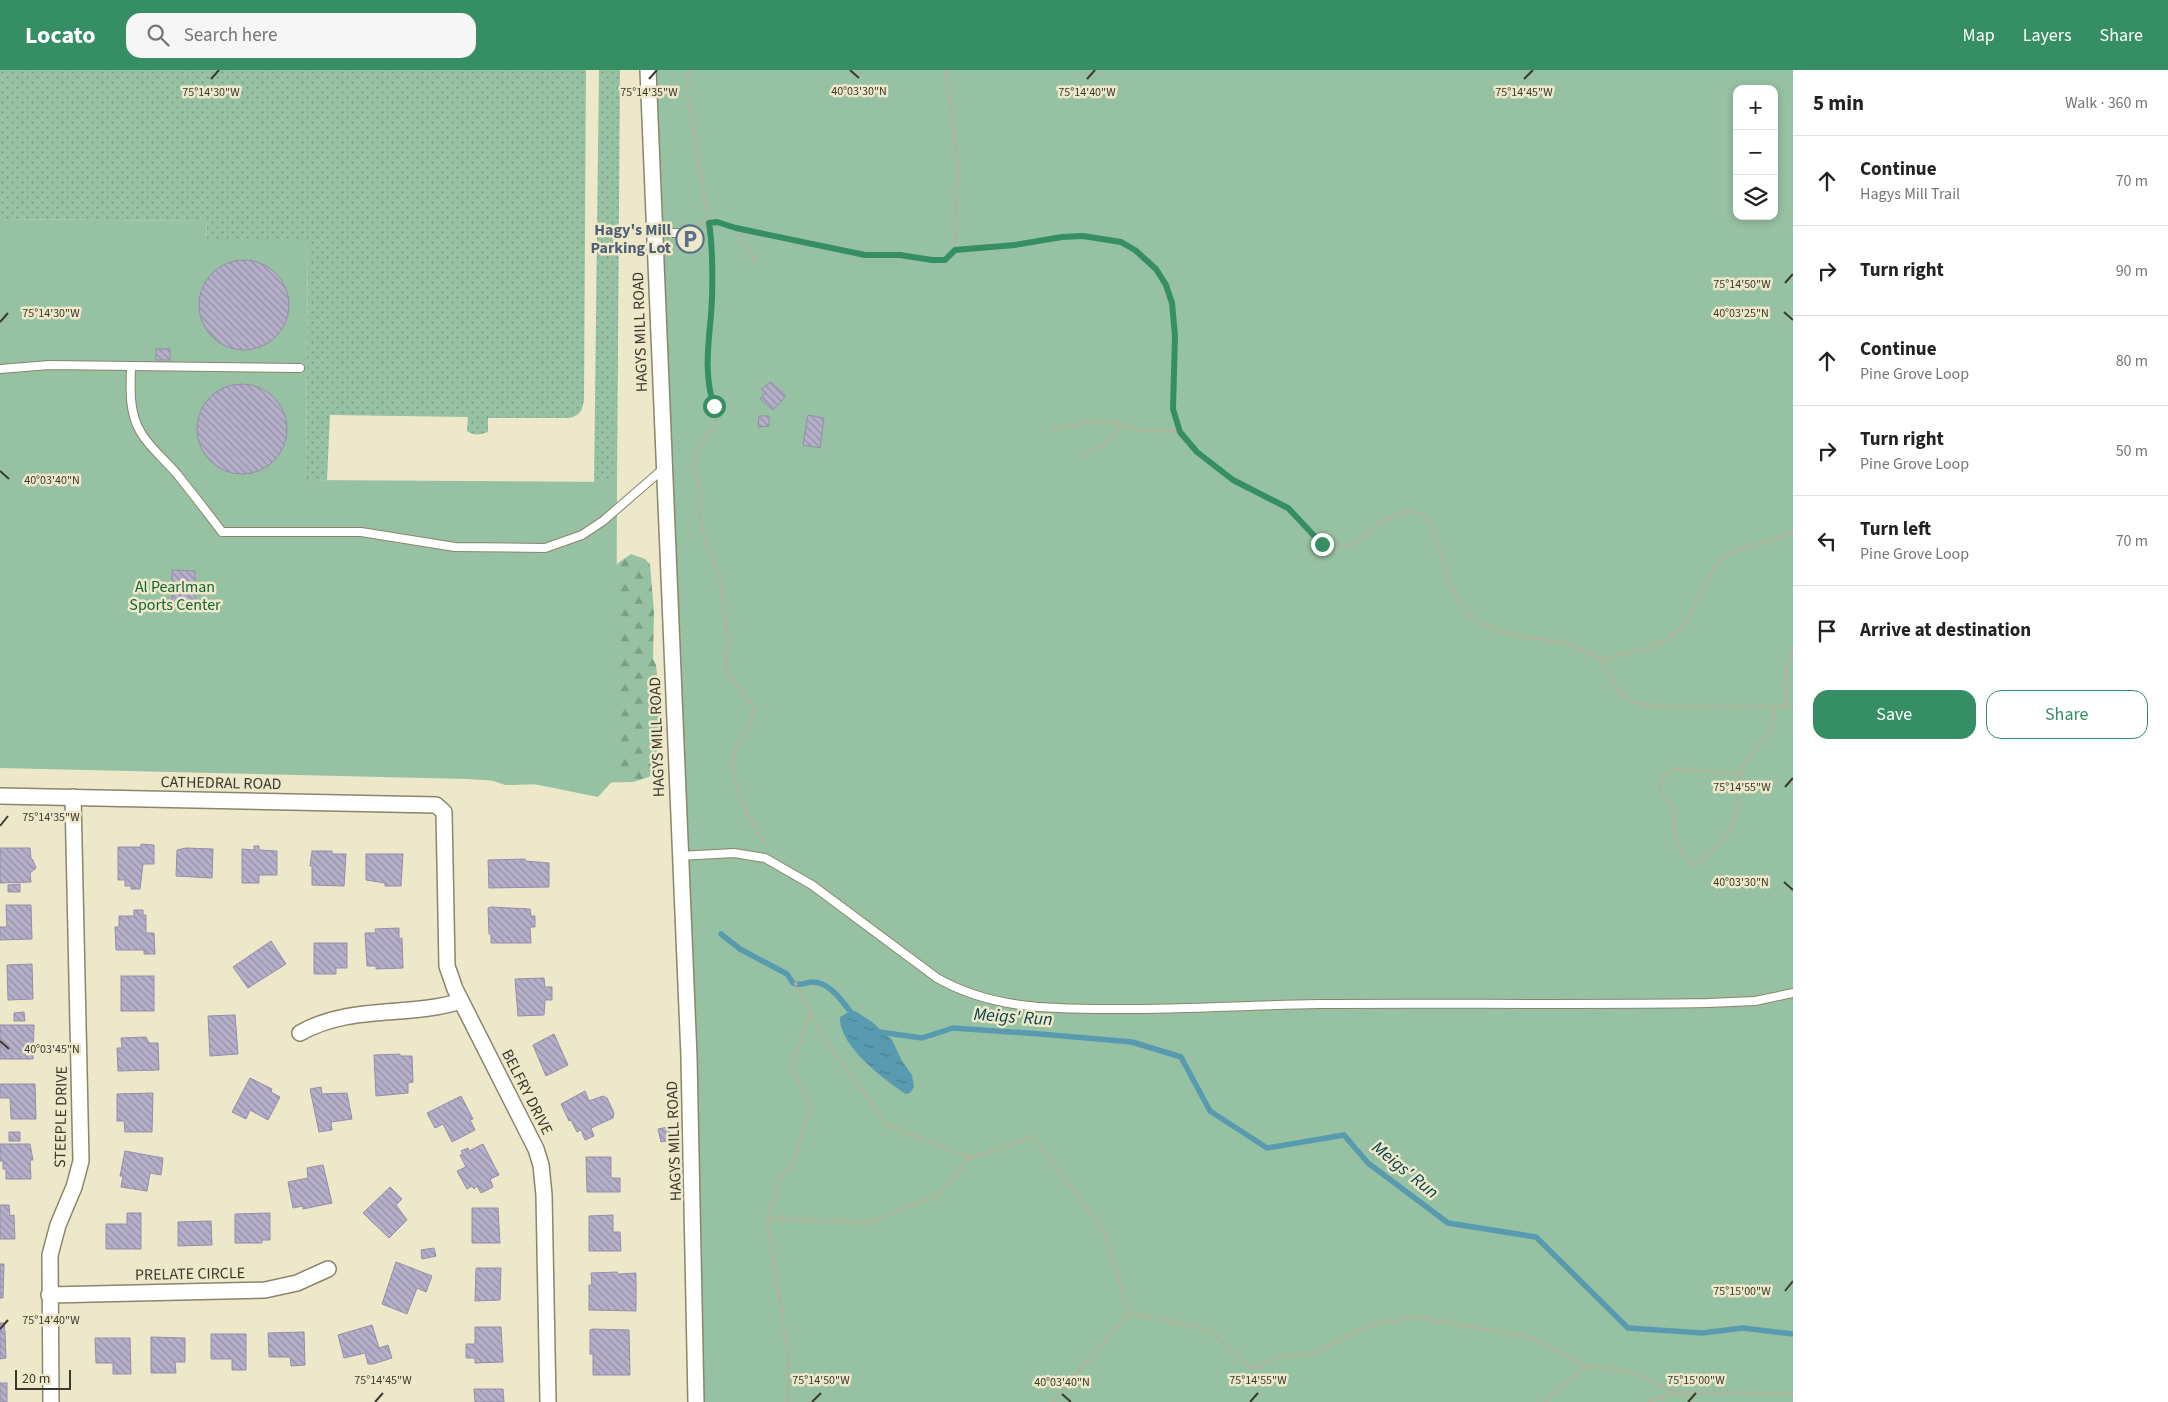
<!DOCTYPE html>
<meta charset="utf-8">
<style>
:root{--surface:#fff;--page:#f6f6f6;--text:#222;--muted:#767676;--line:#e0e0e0;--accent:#358e64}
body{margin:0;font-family:"Source Sans 3",sans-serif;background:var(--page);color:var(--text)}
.controls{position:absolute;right:15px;top:15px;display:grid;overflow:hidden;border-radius:10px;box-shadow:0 2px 8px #0003}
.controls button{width:45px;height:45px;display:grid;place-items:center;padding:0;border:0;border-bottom:1px solid var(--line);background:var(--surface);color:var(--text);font:25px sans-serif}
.scale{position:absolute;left:15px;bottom:12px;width:56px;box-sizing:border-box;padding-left:5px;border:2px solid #3b392d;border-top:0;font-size:14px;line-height:18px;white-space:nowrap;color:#3b392d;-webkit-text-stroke:4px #eee8ca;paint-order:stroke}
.stop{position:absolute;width:15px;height:15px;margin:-11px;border:4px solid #358e64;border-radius:50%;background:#fff}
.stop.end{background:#358e64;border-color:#fff;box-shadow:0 1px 5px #0008}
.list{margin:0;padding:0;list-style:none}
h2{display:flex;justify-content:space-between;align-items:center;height:65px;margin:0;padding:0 20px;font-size:21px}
h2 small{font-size:16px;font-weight:400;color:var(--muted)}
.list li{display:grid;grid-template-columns:32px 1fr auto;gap:15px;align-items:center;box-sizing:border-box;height:90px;padding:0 20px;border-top:1px solid var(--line)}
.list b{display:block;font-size:19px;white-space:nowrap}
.list p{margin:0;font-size:16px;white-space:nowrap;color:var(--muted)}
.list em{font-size:16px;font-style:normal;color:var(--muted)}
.actions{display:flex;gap:10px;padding:15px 20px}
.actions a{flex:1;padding:11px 0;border:1px solid var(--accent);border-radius:15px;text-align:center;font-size:18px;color:var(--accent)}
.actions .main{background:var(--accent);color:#fff}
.icon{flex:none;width:28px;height:28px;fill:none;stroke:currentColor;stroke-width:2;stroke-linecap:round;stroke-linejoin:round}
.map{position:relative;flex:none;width:1793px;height:1332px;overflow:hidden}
header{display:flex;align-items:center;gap:30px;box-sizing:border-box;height:70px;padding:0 25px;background:var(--accent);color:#fff}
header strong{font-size:24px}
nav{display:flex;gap:28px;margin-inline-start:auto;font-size:18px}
.search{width:350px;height:45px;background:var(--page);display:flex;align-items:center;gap:12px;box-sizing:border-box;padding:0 18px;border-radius:15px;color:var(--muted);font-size:19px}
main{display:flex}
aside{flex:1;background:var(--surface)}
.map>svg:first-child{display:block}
.grass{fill:url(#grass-dots)}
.forest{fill:url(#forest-firs)}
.green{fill:#97c1a3;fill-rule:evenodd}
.water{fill:url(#water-ripples)}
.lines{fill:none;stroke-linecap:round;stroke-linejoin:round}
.stream{stroke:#589aaf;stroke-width:5.5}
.building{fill:url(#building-back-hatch);stroke:#958ea9}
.lane-casing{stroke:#8b856a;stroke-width:10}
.street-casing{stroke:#8b856a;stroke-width:18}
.path{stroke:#b5b098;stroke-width:3;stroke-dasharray:4 2.5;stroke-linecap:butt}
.lane{stroke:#fff;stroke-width:8}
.street{stroke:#fff;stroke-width:15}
.route{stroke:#358e64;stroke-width:6}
.ticks{fill:none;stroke:#3b392d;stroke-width:2}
.labels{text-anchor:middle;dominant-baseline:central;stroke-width:5;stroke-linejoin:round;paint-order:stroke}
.service-label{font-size:16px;font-weight:bold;fill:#4e5e75;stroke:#eee8ca;text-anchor:end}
.street-label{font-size:16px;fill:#3b392d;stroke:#eee8ca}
.park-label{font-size:16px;fill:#116438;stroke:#eee8ca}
.water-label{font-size:18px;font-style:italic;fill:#003e4e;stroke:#eee8ca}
.ticks-label{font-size:12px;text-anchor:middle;fill:#3b392d;stroke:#eee8ca;stroke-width:5;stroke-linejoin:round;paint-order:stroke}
</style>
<header>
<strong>Locato</strong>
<div class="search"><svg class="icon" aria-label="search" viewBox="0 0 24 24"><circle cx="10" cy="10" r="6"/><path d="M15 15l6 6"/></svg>Search here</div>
<nav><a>Map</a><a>Layers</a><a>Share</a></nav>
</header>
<main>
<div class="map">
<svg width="1793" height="1332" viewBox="0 0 1793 1332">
<defs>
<pattern id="grass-dots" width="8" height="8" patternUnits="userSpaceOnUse" patternTransform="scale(1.25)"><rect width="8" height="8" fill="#97c1a3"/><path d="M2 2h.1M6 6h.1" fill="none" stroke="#7c9e85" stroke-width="1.8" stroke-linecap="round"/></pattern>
<pattern id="forest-firs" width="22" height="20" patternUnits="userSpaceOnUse" patternTransform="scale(1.25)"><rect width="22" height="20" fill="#97c1a3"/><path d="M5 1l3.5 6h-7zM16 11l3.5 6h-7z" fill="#7c9e85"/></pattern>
<pattern id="water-ripples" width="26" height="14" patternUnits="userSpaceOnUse" patternTransform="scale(1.25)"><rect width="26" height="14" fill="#589aaf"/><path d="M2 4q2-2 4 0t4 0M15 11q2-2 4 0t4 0" fill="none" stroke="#4a7f8f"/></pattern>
<pattern id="building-back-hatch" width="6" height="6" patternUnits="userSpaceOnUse" patternTransform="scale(1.25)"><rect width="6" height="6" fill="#b5afca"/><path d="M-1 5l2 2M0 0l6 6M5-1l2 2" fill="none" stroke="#948fa4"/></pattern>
</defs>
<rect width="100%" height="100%" fill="#eee8ca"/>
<g class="grass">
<path d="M0,0H586L584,330C582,341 580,347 567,348H488V362C480,365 474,366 467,361L468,347L330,345L327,410H306L308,169H207L206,151L0,149Z"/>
<polygon points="599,0 620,0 617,412 594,412"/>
</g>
<polygon class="forest" points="631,484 645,489 650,494 654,542 653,589 656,595 662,649 654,702 649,707 633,712 505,715 485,708 618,493"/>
<g class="green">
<path d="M656,0H1793V1332H704L697,988ZM1737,19H1774V146H1737Z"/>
<polygon points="0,149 206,151 207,169 308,169 306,410 617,412 616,707 598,727 529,713 467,709 0,698"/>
</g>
<path class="water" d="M855,941L872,952L892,970L902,991L912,1005L914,1017L910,1023L906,1024C884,1010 838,975 840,947L847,943Z"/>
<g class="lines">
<g class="stream">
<path d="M721,864L740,879L787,904L793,913C802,917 804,912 812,912C831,912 843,933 854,946"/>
<polyline points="879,962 922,968 953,958 1040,964 1132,972 1181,987 1210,1041 1267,1078 1344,1065 1368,1093 1448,1153 1536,1167 1628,1258 1702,1263 1743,1258 1793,1264"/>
</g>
</g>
<g class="building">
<circle cx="244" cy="235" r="45"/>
<rect x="156" y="279" width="14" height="11"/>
<polygon points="771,312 786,326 773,340 760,329 765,323 761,319"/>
<circle cx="242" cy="359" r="45"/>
<polygon points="808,345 824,348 820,378 803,375"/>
<polygon points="759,346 769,346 769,356 758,357"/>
<polygon points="172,500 195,501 195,531 172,531"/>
<polygon points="141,774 154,775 154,794 143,794 140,819 131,819 131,816 125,816 125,810 118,810 118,777 141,777"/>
<polygon points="254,776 259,776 259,780 277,781 277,805 259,805 259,813 242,813 242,779 254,780"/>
<polygon points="0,778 30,778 31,789 33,790 36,798 30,803 31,812 0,813"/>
<polygon points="186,778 213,779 212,808 176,806 177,780"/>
<polygon points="312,781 332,781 332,784 346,784 344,816 312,815 312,796 310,796"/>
<polygon points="366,784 403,784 401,816 385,816 385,813 366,810"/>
<polygon points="525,789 525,791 549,793 549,817 489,818 488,790"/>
<polygon points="20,814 20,822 8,822 8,815"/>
<polygon points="6,835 31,835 32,869 0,870 0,857 7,857"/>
<polygon points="491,837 530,839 531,846 535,846 535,857 530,857 531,873 491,873 491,864 489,864 488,838"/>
<polygon points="134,840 143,840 143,845 146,845 146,863 154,863 155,884 144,884 144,880 116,880 115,857 119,857 119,846 134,846"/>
<polygon points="399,858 399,869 402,868 403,898 376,899 376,896 367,896 365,863 376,863 375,859"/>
<polygon points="271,871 286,894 248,918 233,897"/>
<polygon points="314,873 347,873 347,898 336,898 336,904 314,904"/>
<polygon points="32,894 33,929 8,930 7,895"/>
<rect x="121" y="906" width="33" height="35"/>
<polygon points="544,908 545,917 552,917 552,930 545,930 544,945 518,946 515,909"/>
<polygon points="24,942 25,951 14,951 14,943"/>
<polygon points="235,945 238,984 210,986 208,946"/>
<polygon points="0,955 34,955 33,989 0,989"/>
<polygon points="554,964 568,995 546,1006 533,975"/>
<polygon points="146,967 149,973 158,973 159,1000 118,1001 117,978 122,978 121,968"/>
<polygon points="400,984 400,986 412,986 413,1012 408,1013 408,1023 376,1026 374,985"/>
<polygon points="250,1008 272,1019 271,1022 280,1027 268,1050 250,1040 246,1049 232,1042"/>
<polygon points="0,1014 35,1014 36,1049 11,1049 10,1028 0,1028"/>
<polygon points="321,1017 322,1024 347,1023 352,1049 331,1052 332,1060 319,1062 310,1019"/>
<polygon points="585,1021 589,1031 603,1026 607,1028 614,1043 613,1048 591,1058 594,1066 585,1070 581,1060 577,1062 571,1050 569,1051 561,1034"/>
<polygon points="153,1023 152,1062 125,1062 124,1051 117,1051 117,1024"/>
<polygon points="461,1026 473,1049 470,1050 475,1060 452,1072 443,1054 435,1058 427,1043"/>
<polygon points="668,1057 671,1070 661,1072 658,1059"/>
<rect x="9" y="1062" width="11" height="9"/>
<polygon points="0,1074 30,1074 33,1090 30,1090 31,1109 6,1109 6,1099 3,1099 3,1091 0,1091"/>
<polygon points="483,1074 499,1105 490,1109 493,1117 481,1123 477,1116 474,1119 472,1116 467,1119 457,1101 466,1097 460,1085 463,1084 461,1081 468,1078 469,1081"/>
<polygon points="125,1081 163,1088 161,1105 150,1103 147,1121 121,1117 123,1106 120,1106"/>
<polygon points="586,1087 611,1087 611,1108 620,1108 620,1122 587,1122"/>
<polygon points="323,1095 332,1133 303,1139 303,1136 293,1138 288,1112 308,1108 307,1098"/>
<polygon points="390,1117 402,1129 396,1135 407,1150 389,1168 363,1143"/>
<polygon points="0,1135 9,1135 10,1146 14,1145 15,1169 0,1169"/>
<polygon points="472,1138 498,1138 500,1173 472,1173"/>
<polygon points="127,1143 141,1143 141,1179 106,1179 106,1154 127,1154"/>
<polygon points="270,1143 270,1170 262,1170 262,1173 235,1173 235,1144"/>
<polygon points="613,1145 613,1162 620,1162 621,1181 589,1181 589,1146"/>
<polygon points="211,1151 212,1175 178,1176 178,1152"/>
<polygon points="434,1178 436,1186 422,1189 421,1180"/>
<polygon points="396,1192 432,1206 426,1222 417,1218 407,1244 382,1234"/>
<polygon points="0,1194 4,1194 3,1228 0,1228"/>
<polygon points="476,1198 501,1198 500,1230 475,1231"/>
<polygon points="617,1202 618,1204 636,1203 636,1241 589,1240 589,1215 592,1215 591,1203"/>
<polygon points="0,1253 4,1253 5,1262 6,1288 0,1289"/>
<polygon points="372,1255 379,1278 388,1275 392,1288 373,1294 368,1294 365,1283 344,1288 338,1265"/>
<polygon points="475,1257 501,1257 503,1292 475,1293 475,1288 466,1288 466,1274 475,1274"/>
<polygon points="593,1259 629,1260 630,1305 593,1305 593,1284 590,1284 590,1260"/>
<polygon points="304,1262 305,1295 291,1296 290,1287 269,1287 268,1263"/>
<polygon points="211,1264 246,1264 246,1300 232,1300 232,1289 211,1289"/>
<polygon points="151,1267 185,1268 185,1292 175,1292 176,1303 151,1303"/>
<polygon points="95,1268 130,1268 131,1304 113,1304 113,1293 96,1293"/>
<rect x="0" y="1313" width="7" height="19"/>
<polygon points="474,1319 503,1319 504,1332 475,1332"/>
</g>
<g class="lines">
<g class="lane-casing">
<g id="lane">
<polyline points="654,163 689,163"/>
<path d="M131,296C131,311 129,327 133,342C138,369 160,384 177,404C192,423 207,442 222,462H361L455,477L545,478L582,465L603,451L663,399"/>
<polyline points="0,299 49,295 300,298"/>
<path d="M679,786L734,783L765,788L812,815L937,908C995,941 1058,939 1123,939C1188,939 1253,935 1318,934C1448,933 1578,935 1708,933L1755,931L1793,923"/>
</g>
</g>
<g class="street-casing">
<g id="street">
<polyline points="648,0 689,987 696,1332"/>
<polyline points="0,726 436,735 444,742 447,896 455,919 536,1079 541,1095 544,1125 548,1332"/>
<path d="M300,963C351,934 407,948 461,931"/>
<polyline points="49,1225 265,1220 297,1213 328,1199"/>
<polyline points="51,1332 50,1185 58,1155 74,1117 81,1091 73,727"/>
</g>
</g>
<g class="path">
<path d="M689,0L687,21L711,165V244L707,294L715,353L697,380L694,395L700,425V446L705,470L720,506L727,566L726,598L733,611L753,636C753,662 734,671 733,689C730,714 752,755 766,775"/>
<polyline points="946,0 958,94 955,180"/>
<polyline points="698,154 717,152 736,158 756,193"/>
<polyline points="736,158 865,185 945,190 955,180"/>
<path d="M955,180C975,179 996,179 1016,175C1055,168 1096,157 1133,179C1181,208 1175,264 1173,312C1172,328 1171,345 1179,360C1194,386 1225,407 1251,419C1264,425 1277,429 1288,438C1310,456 1318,489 1354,473C1368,462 1402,433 1421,444C1441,455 1442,524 1472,547C1508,577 1563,560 1600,590L1647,578L1669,569L1683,557L1716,495L1730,483L1750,475L1774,471L1793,460"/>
<polyline points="1052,359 1094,352 1114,352 1137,360 1180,361"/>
<path d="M1079,385C1099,381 1111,372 1119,354"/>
<polyline points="1600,590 1619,623 1635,633 1663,637 1793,637"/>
<polyline points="1786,636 1786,599 1793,580"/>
<path d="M1740,704L1674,699C1668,703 1660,708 1660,716C1659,726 1670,730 1673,739C1676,747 1673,755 1674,762C1677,774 1684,789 1695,795C1716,780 1737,757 1739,730C1740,720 1738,709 1742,699C1753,673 1776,673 1774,636"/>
<polyline points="795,912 822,965 887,1055 970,1088 1033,1067 1105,1163 1129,1243"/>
<polyline points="767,1148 867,1153 938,1125 970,1088"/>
<polyline points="787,1332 789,1318 788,1284 767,1148 782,1104 791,1100 810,1036 792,997 810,943"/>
<polyline points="1053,1332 1129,1243 1209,1260 1253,1300 1275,1287 1311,1284 1370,1255 1415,1247 1530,1267 1586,1296 1635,1303 1696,1332"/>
<polyline points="1545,1332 1586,1296"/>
<polyline points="1648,1332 1676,1322 1793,1324"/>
</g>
<use href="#lane" class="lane"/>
<use href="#street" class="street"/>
</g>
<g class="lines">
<path class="route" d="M714,336C704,306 708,277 711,245C713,221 713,177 709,153L717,152L736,158L865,185H900L932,190H945L955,180L1015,175L1062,167L1083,166L1121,172L1135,180L1156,199L1166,215L1172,233L1175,266L1173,339L1180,362L1197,382L1233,410L1288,438L1322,474"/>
</g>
<path class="ticks" d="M850,0L859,8M211,9L219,0M649,9L657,0M1087,9L1095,0M1524,9L1533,0M1785,213L1793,204M1784,242L1793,250M0,252L8,243M0,401L9,409M1785,717L1793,708M0,756L8,746M1784,812L1793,820M0,971L9,979M1785,1221L1793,1211M0,1259L8,1250M1062,1324L1071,1332M375,1332L383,1323M812,1332L821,1323M1250,1332L1258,1323M1688,1332L1696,1323"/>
<defs>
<g id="parking-ring" transform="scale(1.4375)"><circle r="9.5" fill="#eee8ca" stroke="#5c6f8a" stroke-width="1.5"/><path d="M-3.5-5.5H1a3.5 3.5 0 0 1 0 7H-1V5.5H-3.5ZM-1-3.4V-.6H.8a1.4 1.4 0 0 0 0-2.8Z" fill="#5c6f8a"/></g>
</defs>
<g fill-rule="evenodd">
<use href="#parking-ring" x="690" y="169"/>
</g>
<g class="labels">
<g class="service-label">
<text x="671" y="160">Hagy's Mill<tspan x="671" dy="18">Parking Lot</tspan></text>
</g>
<g class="street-label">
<text transform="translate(640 262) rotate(-92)">HAGYS MILL ROAD</text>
<text transform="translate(657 667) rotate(-92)">HAGYS MILL ROAD</text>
<text transform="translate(221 713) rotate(1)">CATHEDRAL ROAD</text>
<text transform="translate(527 1022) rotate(63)">BELFRY DRIVE</text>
<text transform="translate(61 1047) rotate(-89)">STEEPLE DRIVE</text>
<text transform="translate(674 1071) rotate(-92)">HAGYS MILL ROAD</text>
<text transform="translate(190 1204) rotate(-1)">PRELATE CIRCLE</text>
</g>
<g class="park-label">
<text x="175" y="517">Al Pearlman<tspan x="175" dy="18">Sports Center</tspan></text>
</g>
<g class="water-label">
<text transform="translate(1013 947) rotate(4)">Meigs' Run</text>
<text transform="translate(1405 1100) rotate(39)">Meigs' Run</text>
</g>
</g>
<g class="ticks-label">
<text x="859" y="25">40°03'30"N</text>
<text x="211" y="26">75°14'30"W</text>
<text x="649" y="26">75°14'35"W</text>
<text x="1087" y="26">75°14'40"W</text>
<text x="1524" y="26">75°14'45"W</text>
<text x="1742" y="218">75°14'50"W</text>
<text x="1741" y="247">40°03'25"N</text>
<text x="51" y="247">75°14'30"W</text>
<text x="52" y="414">40°03'40"N</text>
<text x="1742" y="721">75°14'55"W</text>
<text x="51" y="751">75°14'35"W</text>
<text x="1741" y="816">40°03'30"N</text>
<text x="52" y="983">40°03'45"N</text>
<text x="1742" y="1225">75°15'00"W</text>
<text x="51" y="1254">75°14'40"W</text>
<text x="383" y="1314">75°14'45"W</text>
<text x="821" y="1314">75°14'50"W</text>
<text x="1258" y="1314">75°14'55"W</text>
<text x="1696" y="1314">75°15'00"W</text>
<text x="1062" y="1316">40°03'40"N</text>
</g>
</svg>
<div class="controls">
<button>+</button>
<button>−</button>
<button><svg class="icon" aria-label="layers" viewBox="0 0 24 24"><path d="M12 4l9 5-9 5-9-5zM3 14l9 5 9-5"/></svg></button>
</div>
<div class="scale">20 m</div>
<div class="stop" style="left:714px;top:336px"></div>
<div class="stop end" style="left:1322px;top:474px"></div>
</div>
<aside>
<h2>5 min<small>Walk · 360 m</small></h2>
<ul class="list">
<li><svg class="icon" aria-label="ahead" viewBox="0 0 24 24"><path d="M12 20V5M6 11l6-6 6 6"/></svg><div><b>Continue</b><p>Hagys Mill Trail</p></div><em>70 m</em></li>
<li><svg class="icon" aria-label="right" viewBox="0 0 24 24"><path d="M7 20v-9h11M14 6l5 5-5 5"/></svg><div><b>Turn right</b></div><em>90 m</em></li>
<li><svg class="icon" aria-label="ahead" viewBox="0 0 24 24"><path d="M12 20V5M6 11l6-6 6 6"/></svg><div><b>Continue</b><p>Pine Grove Loop</p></div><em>80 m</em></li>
<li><svg class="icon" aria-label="right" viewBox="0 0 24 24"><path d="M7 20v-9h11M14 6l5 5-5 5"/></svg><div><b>Turn right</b><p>Pine Grove Loop</p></div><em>50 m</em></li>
<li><svg class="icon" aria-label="left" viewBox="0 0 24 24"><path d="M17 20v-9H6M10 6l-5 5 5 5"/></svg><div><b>Turn left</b><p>Pine Grove Loop</p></div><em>70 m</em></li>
<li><svg class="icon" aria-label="arrive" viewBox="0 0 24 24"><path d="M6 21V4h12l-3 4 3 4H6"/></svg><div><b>Arrive at destination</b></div></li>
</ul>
<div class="actions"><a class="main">Save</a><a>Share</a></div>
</aside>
</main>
